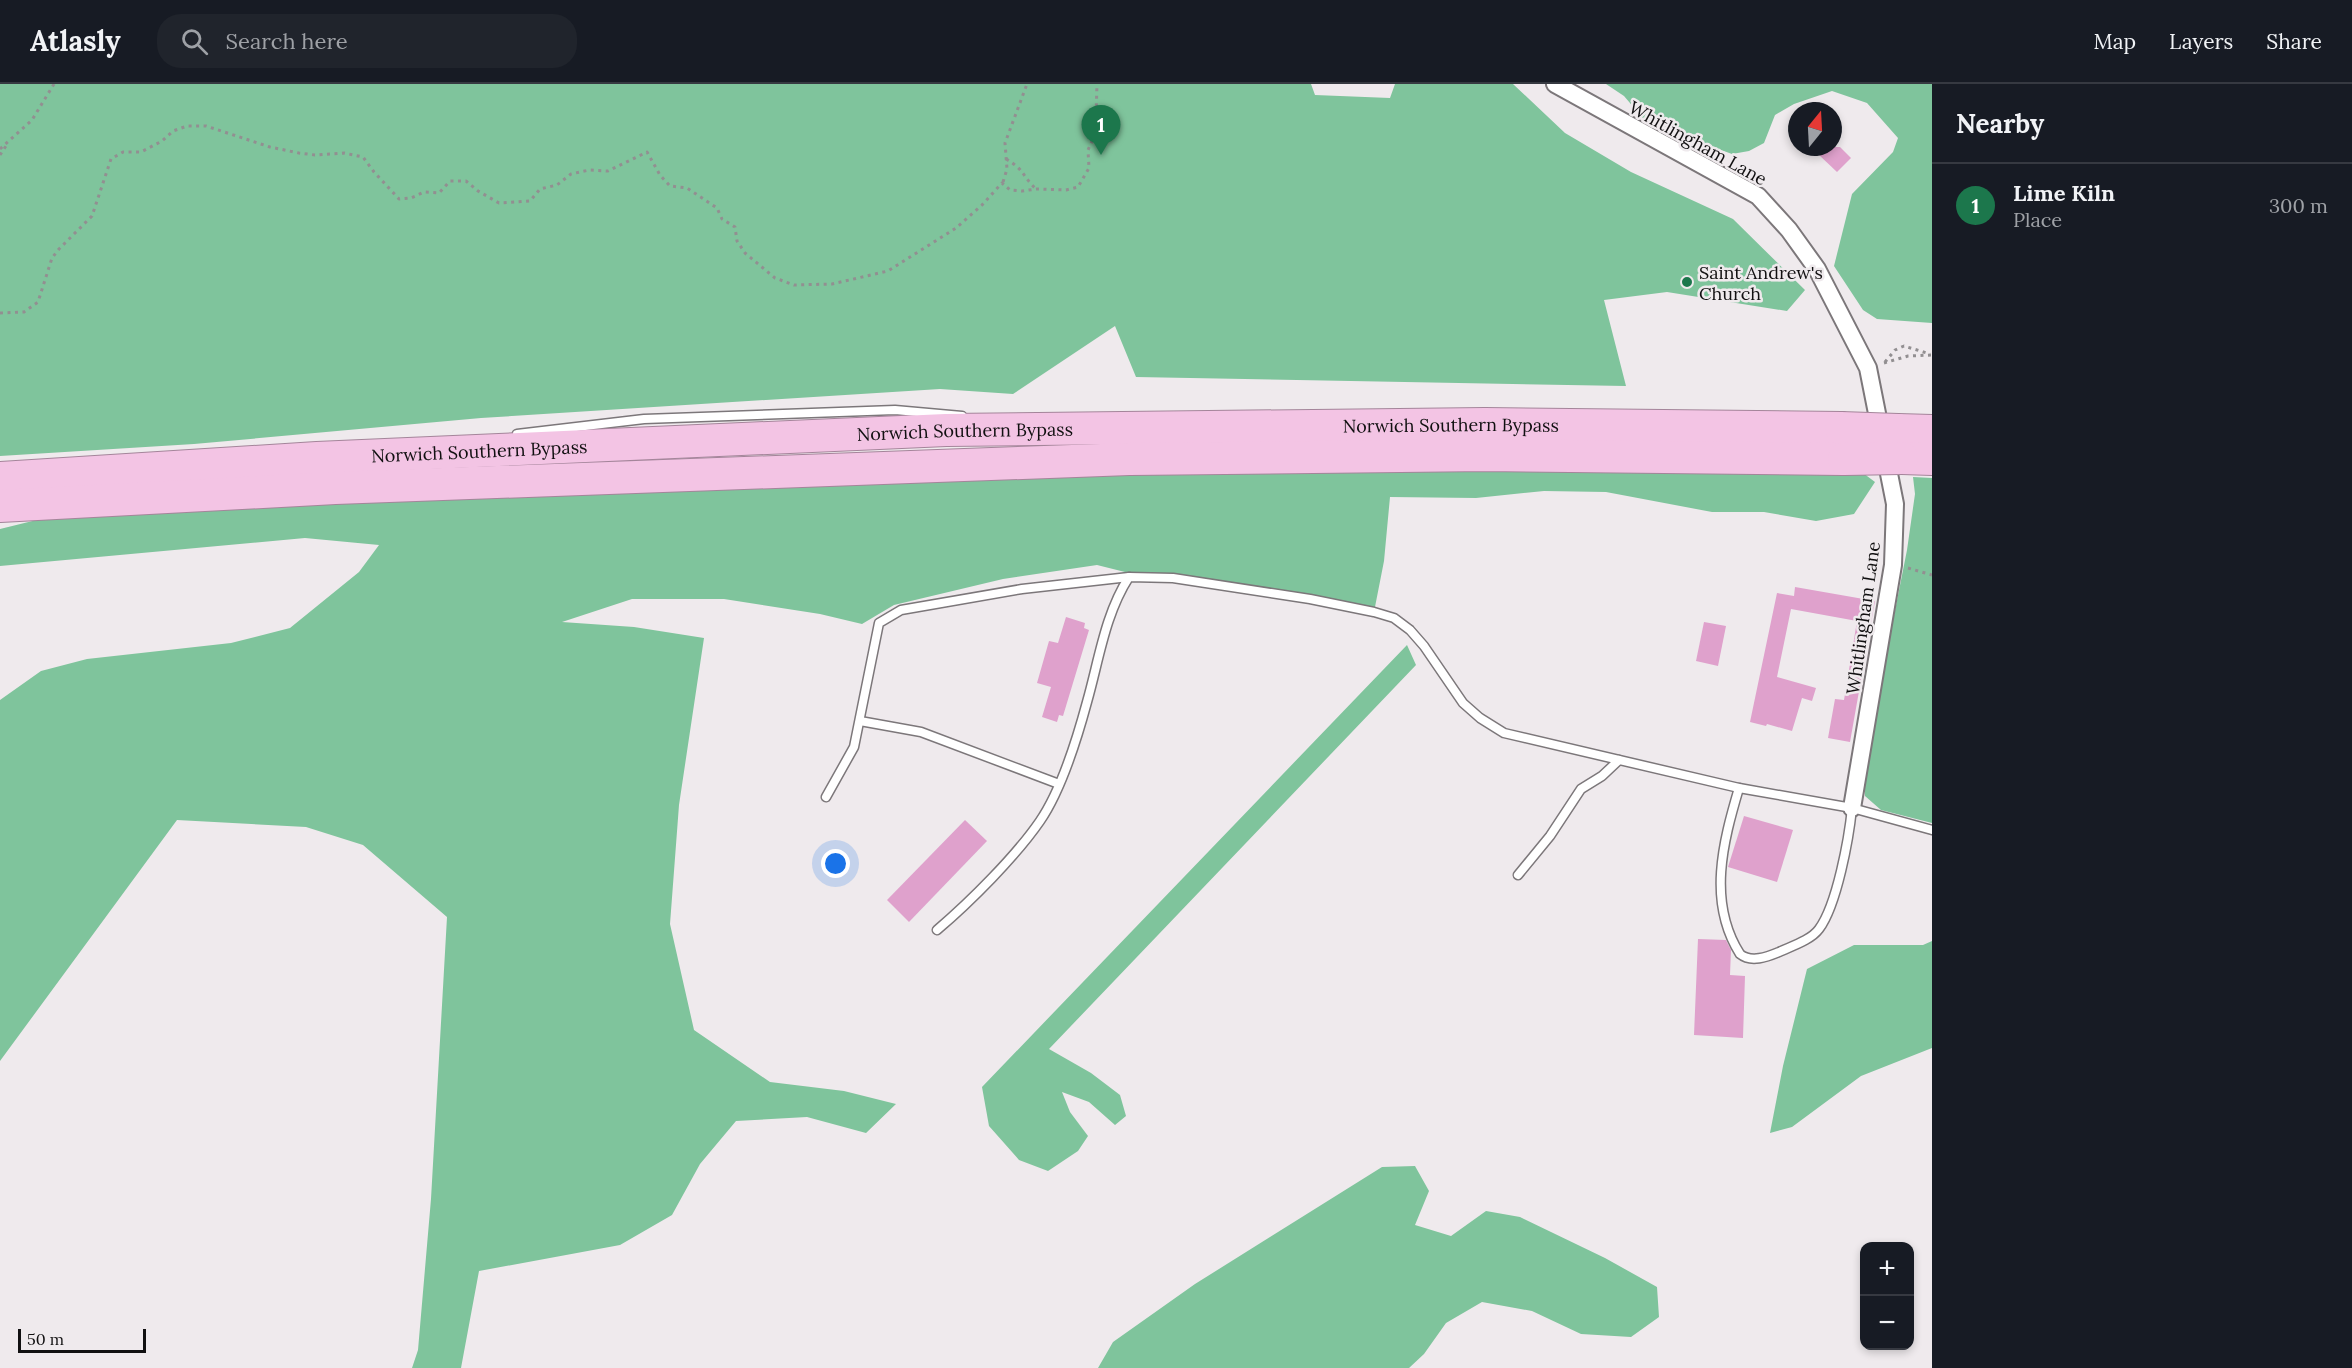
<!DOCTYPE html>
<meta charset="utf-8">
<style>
:root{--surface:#171b24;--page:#20242c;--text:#f1f3f6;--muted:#9ea1a6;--line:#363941;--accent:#1c774c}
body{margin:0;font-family:Lora,serif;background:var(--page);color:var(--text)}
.controls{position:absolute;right:18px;bottom:18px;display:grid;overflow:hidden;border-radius:12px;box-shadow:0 3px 9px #0003}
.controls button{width:54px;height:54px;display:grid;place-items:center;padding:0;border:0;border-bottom:2px solid var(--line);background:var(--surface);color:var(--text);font:30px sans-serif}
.compass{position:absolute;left:1788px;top:18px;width:54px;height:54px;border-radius:50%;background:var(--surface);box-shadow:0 3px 9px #0003;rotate:18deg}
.scale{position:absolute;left:18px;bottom:15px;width:128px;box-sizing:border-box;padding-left:6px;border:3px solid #111011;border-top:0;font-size:16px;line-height:21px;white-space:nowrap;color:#111011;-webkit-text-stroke:4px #efeaed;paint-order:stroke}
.you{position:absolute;left:836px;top:780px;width:21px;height:21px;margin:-15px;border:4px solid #fff;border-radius:50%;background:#1a73e8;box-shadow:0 0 0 9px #1a73e833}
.badge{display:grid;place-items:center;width:39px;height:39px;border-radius:50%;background:var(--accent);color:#fff;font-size:20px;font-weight:700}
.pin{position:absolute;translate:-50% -50px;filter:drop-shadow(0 2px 3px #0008)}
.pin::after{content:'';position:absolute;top:32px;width:21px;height:18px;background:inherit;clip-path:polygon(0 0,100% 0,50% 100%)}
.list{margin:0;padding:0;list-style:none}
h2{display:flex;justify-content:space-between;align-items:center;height:78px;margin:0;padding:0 24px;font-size:26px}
h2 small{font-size:20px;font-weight:400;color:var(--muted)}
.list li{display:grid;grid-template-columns:39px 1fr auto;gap:18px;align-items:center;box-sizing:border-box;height:84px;padding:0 24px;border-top:2px solid var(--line)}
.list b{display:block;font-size:22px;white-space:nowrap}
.list p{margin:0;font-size:20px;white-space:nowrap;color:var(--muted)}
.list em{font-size:20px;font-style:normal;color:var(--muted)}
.icon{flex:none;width:33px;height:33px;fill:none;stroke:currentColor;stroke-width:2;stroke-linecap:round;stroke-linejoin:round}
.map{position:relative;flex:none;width:1932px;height:1284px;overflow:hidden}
header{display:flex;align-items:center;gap:36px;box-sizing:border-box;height:84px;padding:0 30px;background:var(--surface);border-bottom:2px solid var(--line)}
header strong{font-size:28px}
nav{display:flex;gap:33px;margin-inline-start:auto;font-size:21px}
.search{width:420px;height:54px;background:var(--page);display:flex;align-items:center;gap:15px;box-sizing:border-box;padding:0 21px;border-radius:24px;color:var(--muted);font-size:22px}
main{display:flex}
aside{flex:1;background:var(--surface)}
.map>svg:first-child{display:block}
.forest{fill:#7fc49c}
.building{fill:#dfa1cc}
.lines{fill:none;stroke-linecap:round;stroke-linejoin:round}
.lane-casing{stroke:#7c777a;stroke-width:11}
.street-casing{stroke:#7c777a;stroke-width:20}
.highway-casing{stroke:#a4859a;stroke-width:34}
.path{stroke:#928f91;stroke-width:3;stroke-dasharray:3 4.5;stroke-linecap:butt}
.lane{stroke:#fff;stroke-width:8}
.street{stroke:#fff;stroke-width:16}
.highway{stroke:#f3c4e4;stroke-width:32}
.highway-bridge-casing{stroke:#a4859a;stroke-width:34;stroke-linecap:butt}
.highway-bridge{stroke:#f3c4e4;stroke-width:32}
.poi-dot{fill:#1c774c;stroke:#efeaed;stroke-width:2}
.labels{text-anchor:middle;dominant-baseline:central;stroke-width:5;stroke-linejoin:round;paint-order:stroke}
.street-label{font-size:18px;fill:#111011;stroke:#efeaed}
.poi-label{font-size:18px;fill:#111011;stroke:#efeaed;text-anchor:start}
</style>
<header>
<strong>Atlasly</strong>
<div class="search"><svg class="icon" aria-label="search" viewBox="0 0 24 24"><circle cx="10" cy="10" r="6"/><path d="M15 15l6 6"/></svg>Search here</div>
<nav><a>Map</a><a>Layers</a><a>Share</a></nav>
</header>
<main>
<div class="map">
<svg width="1932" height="1284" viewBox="0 0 1932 1284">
<rect width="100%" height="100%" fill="#efeaed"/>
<g class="forest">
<polygon points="0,0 1311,0 1315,11 1390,14 1395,0 1513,0 1565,49 1631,88 1733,135 1805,206 1787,227 1667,208 1604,216 1626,302 1136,293 1115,242 1013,310 940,305 481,334 194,360 0,372"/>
<polygon points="1606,0 1932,0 1932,239 1877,235 1863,226 1834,182 1852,110 1893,68 1898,54 1867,19 1832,7 1794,20 1775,31 1764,59 1749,67 1732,70 1647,39 1624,12"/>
<polygon points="1851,380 1875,398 1854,430 1816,437 1764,428 1712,428 1606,408 1544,407 1476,414 1390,413 1384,477 1374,528 1145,493 1097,481 1003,495 894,521 862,540 820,530 724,515 632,515 562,538 634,543 704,554 679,721 670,840 694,946 770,998 844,1007 896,1020 866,1049 807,1033 736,1037 700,1080 672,1131 620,1161 479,1187 461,1284 412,1284 418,1266 431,1115 447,833 363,761 306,743 177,736 0,977 0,616 41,587 87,575 231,559 290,544 359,488 379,461 305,454 0,482 0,445 61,430 1130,382"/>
<polygon points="1913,393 1932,394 1932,739 1881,726 1865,712 1863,688 1907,466 1915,410"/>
<polygon points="1407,561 1416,581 1049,965 1091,989 1120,1011 1126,1032 1115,1041 1089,1018 1062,1008 1070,1028 1088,1052 1078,1067 1048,1087 1019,1076 989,1042 982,1003"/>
<polygon points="1932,857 1932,964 1861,992 1792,1043 1770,1049 1783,982 1807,885 1854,861 1923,861"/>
<polygon points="1415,1082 1429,1107 1415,1141 1451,1152 1486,1127 1520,1133 1605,1174 1657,1203 1659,1233 1631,1253 1581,1250 1532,1227 1482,1218 1446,1239 1424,1270 1409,1284 1098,1284 1113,1258 1195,1200 1382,1083"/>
</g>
<g class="building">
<polygon points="1825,63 1840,63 1851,74 1837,88 1818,70"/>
<polygon points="1795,503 1875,517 1850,658 1828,654 1835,615 1844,616 1857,537 1791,525 1777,593 1816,604 1812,617 1802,614 1792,647 1767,640 1766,642 1750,638 1777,509 1794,512"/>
<polygon points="1066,533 1085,539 1084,544 1089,546 1063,632 1059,631 1057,638 1042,633 1051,603 1037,599 1049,557 1058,559"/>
<polygon points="1704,538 1726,542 1718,582 1696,577"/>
<polygon points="1744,732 1793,746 1777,798 1728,783"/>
<polygon points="965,736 987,757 909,838 887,816"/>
<polygon points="1698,855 1726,856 1731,866 1730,891 1745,892 1743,954 1694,951"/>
</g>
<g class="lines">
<g class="lane-casing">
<g id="lane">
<polyline points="517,350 644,335 895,326 962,332"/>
<polyline points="860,637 921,648 1059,700"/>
<path d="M1739,704C1723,758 1707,818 1740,870C1751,879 1767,873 1779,868C1792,862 1811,856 1819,845C1837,821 1849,754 1852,724"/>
<polyline points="826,713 854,663 879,539 901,526 1022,505 1129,493"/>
<polyline points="1518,791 1550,752 1581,705 1602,692 1619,676"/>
<path d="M937,846C970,818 1016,772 1040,737C1062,705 1077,655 1087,618C1099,576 1105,530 1129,493L1173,494L1310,515L1374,528L1394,534L1410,546L1424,562L1463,619L1480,634L1504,649L1739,704L1852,724L1932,746"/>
</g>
</g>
<g class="street-casing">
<polyline id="street" points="1555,0 1758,112 1789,146 1817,185 1868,284 1895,420 1893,481 1852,724"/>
</g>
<g class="highway-casing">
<g id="highway">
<polyline points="1898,346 1932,347"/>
<polyline points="1902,374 1932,375"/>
<path id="s1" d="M0,394L317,374L946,346L1485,340L1841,344"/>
<polyline points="0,422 335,404 1129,375 1486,371 1844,375"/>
</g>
</g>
<g class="path">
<polyline points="0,65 32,36 54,0"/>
<polyline points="0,71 6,62"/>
<path d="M1006,75C1024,85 1023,93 1036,105"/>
<polyline points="1003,98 1007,85 1005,59 1027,0"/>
<polyline points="0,229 24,228 38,218 52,174 59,165 92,132 111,75 123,68 141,68 162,57 173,47 187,42 206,42 270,63 299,69 315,71 344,69 363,73 374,88 399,115 411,114 424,108 439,109 450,97 466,97 478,107 499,119 530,117 540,105 557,101 571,90 589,86 608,87 647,68 660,91 670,102 687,104 717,124 722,135 735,143 737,157 745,169 775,194 794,201 832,200 888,187 956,144 982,121 1002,99 1010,106 1022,107 1036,105 1066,106 1078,103 1089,84 1088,66 1093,55 1096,33 1097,0"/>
<polyline points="1885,278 1895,266 1904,262 1930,270"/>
<polyline points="1884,279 1908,272 1932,271"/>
<polyline points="1908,484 1932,491"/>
</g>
<use href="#lane" class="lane"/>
<use href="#street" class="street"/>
<use href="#highway" class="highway"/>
<g class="highway-bridge-casing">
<g id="highway-bridge">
<polyline points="1841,344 1898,346"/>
<polyline points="1844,375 1902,374"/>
</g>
</g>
<use href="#highway-bridge" class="highway-bridge"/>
</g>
<circle class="poi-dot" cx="1687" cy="198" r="6"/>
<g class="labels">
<g class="street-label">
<text transform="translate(1698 59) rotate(29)">Whitlingham Lane</text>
<text stroke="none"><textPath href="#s1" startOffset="1452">Norwich Southern Bypass</textPath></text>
<text stroke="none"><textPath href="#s1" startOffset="966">Norwich Southern Bypass</textPath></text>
<text stroke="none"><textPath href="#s1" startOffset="480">Norwich Southern Bypass</textPath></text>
<text transform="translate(1863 534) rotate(-82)">Whitlingham Lane</text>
</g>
<g class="poi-label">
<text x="1699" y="188">Saint Andrew's<tspan x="1699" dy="21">Church</tspan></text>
</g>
</g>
</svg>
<div class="controls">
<button>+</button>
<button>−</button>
</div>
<svg class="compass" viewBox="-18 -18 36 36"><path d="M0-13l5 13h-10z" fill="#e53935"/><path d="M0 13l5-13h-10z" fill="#9ea1a6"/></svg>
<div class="scale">50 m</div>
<div class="you"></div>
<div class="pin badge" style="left:1101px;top:71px">1</div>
</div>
<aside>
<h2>Nearby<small></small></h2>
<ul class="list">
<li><span class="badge">1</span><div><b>Lime Kiln</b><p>Place</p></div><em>300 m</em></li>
</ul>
</aside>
</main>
